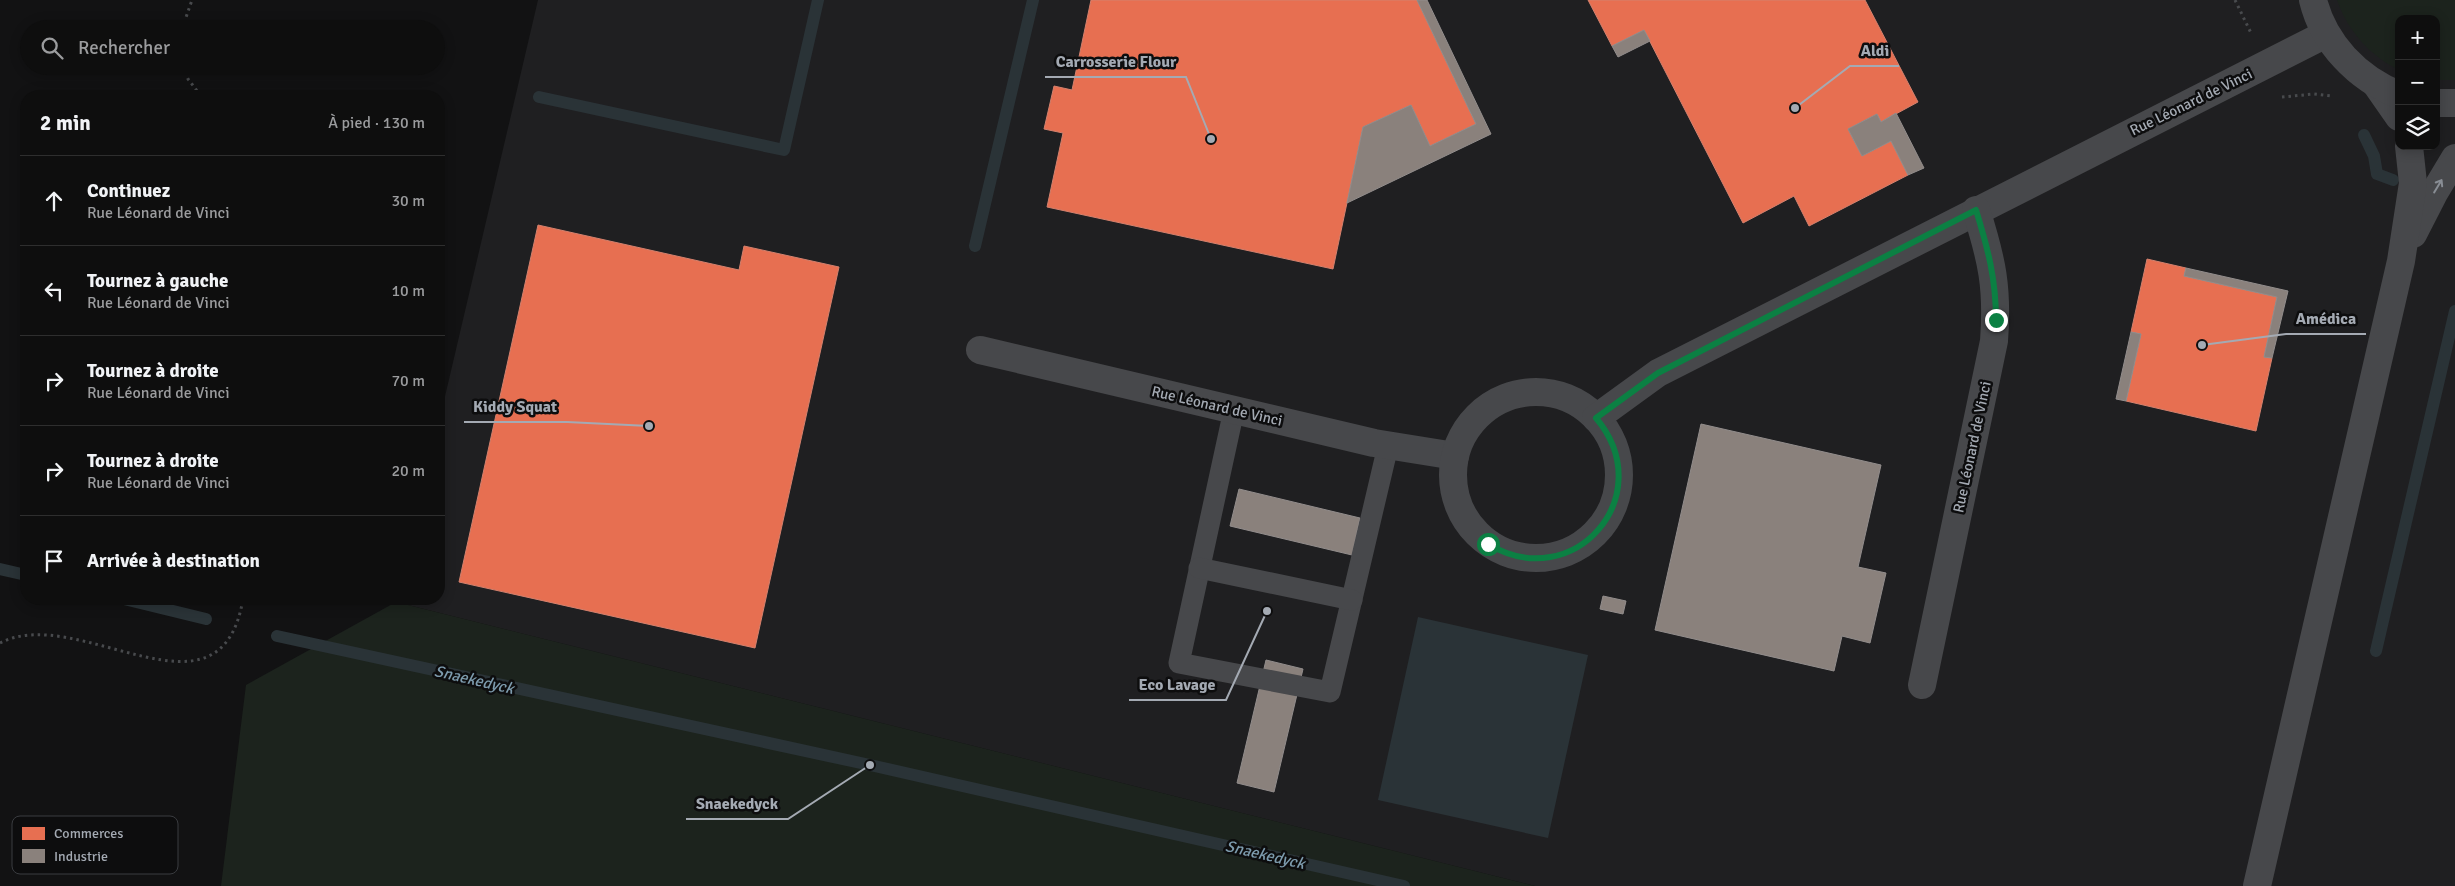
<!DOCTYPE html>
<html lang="fr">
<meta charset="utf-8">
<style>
:root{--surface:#0e0e0e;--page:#171717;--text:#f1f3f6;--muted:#9b9c9e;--line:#2e2e2e}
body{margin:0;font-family:Signika,sans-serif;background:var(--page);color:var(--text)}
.controls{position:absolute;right:15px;top:15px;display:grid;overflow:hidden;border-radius:10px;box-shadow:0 2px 12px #0003}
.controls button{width:45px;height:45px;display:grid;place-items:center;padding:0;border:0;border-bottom:1px solid var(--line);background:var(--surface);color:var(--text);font:25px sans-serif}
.stop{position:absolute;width:15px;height:15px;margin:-11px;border:4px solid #0b8043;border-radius:50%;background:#fff}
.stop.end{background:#0b8043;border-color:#fff;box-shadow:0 1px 5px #0008}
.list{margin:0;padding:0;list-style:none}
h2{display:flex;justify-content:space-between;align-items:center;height:65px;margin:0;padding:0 20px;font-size:21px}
h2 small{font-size:16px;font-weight:400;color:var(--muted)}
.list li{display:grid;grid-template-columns:32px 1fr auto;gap:15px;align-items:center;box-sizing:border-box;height:90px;padding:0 20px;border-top:1px solid var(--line)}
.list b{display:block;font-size:19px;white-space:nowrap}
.list p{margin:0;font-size:16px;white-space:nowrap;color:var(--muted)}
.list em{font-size:16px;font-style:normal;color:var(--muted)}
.icon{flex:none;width:28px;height:28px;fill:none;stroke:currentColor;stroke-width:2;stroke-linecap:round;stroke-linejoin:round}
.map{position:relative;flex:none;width:2455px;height:886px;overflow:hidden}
.search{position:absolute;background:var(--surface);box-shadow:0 2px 12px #0003;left:20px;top:20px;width:425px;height:55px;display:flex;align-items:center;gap:12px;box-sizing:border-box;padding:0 18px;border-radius:28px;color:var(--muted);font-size:19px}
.panel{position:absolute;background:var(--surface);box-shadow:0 2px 12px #0003;left:20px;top:90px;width:425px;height:515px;border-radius:20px}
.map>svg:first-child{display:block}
.built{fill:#1f1f21;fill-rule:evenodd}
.green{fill:#1c231d}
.water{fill:#2a3337}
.shops{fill:#e76f51;stroke:#d3816e}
.industry{fill:#8a817c;stroke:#928d8c}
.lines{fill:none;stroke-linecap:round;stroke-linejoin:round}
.stream{stroke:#2a3337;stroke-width:12}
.path{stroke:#484a4d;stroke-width:3;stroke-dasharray:2.5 4;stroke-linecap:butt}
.service{stroke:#47484b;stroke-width:21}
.minor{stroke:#47484b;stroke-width:28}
.tertiary{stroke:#47484b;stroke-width:28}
.oneway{stroke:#888d94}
.route{stroke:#0b8043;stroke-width:6}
.labels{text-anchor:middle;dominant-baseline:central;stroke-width:5;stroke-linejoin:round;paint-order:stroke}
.street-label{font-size:15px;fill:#a4aab3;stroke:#0d0d0e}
.water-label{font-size:16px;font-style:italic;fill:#7d9bad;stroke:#0d0d0e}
.key{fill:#0d0d0e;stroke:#3a3c40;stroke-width:1}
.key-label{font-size:14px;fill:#a4aab3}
.leader{fill:none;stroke:#a4aab3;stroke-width:2}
.callout-dot{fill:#a4aab3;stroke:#0d0d0e;stroke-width:2}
.callout-label{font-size:16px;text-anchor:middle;font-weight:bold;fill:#a4aab3;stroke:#0d0d0e;stroke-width:5;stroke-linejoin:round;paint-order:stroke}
</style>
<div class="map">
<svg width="2455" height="886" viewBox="0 0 2455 886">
<rect width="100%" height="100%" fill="#121213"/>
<path class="built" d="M538,0H2455V886H1535L396,602L397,599H439V422ZM2399,19H2436V146H2399Z"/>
<g class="green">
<path d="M2337,0H2455V80H2436V19H2399V70C2369,55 2348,31 2337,0Z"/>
<polygon points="396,602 1535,886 221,886 246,685"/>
</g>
<polygon class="water" points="1418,617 1588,655 1548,838 1378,800"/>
<g class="shops">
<polygon points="1091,0 1417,0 1476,124 1430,146 1411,105 1363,127 1333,269 1047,207 1063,133 1044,129 1054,86 1072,90"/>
<polygon points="1588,0 1865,0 1918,102 1881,122 1877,114 1848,129 1862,156 1891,141 1908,175 1809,226 1794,196 1743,223 1644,30 1612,46"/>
<polygon points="538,225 739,270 744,246 839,267 755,648 459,582"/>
<polygon points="2147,259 2186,268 2184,276 2277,297 2264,357 2272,358 2256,431 2126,401 2141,334 2131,332"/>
</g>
<g class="industry">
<polygon points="1417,0 1427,0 1491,134 1347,203 1363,127 1411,105 1430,146 1476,124"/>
<polygon points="1644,30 1650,41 1618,57 1612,46"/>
<polygon points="1896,113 1924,168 1908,175 1891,141 1862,156 1848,129 1877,114 1881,122"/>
<polygon points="2186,268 2288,291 2272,358 2264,357 2277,297 2184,276"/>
<polygon points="2131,332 2141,334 2126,401 2116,399"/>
<polygon points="1701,424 1881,465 1858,567 1886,573 1870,643 1842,636 1834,671 1655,630"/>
<polygon points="1239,489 1360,518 1352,555 1230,526"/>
<polygon points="1603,596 1626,601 1623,614 1600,609"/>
<polygon points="1266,660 1303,669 1274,792 1237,783"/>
</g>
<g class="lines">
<g class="stream">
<polyline points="539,97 784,150 818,0"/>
<polyline points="2364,135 2374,156 2377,174 2393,180"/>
<polyline points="975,246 1033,0"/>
<polyline points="0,569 26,575"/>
<polyline points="124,599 206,619"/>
<polyline points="277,636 870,765 1404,886"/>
<polyline points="2376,651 2455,311"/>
</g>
<g class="path">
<polyline points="2235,0 2251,33"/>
<polyline points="182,29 192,0"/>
<polyline points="183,66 188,79 201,96"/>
<polyline points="2282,97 2314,94 2331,96"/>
<path d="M0,643C79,602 220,734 243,599"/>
</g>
<g class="service">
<polyline points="1234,410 1179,663 1330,692 1388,446"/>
<polyline points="1199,568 1352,600"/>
</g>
<g class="minor">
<polyline points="2376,84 2399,117"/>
<polyline points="2413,234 2434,193 2455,158"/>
<polyline points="980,350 1374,443 1455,456"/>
<circle cx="1536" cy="475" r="83"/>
<polyline points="1596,418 1658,373 2326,34"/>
<path d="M1922,685L1994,341C1998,288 1992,260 1976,210"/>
<polyline points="2257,886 2401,261 2413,183 2409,146"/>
</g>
<g class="tertiary">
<path d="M2313,0C2324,44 2357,78 2399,95"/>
<polyline points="2436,103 2455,103"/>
</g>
</g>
<defs><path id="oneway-shaft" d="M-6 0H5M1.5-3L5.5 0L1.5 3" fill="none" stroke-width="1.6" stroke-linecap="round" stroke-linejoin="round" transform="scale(1.25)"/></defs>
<use class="oneway" href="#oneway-shaft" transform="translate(2438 186) rotate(-59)"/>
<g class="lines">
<path class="route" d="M1488,544C1574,596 1661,495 1596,418L1658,373L1976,210C1988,249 1996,279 1996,320"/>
</g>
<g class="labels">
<g class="street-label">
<text transform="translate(2191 102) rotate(-26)">Rue Léonard de Vinci</text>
<text transform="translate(1217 406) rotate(13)">Rue Léonard de Vinci</text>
<text transform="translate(1972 447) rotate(-78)">Rue Léonard de Vinci</text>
</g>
<g class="water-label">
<text transform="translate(474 680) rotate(13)">Snaekedyck</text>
<text transform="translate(1265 855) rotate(13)">Snaekedyck</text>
</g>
</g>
<rect x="12" y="816" width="166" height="58" rx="8" class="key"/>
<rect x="22" y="827" width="23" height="13" fill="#e76f51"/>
<rect x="22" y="849" width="23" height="14" fill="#8a817c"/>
<g class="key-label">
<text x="54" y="838">Commerces</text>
<text x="54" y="861">Industrie</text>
</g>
<path class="leader" d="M1795 108L1850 66H1899M1211 139L1186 77H1045M2202 345L2286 334H2366M649 426L567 422H464M1267 611L1226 700H1129M870 765L788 819H686"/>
<g class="callout-dot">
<circle cx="1795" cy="108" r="5"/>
<circle cx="1211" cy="139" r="5"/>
<circle cx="2202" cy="345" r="5"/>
<circle cx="649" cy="426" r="5"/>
<circle cx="1267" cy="611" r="5"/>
<circle cx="870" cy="765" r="5"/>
</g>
<g class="callout-label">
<text x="1875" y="56">Aldi</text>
<text x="1116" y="67">Carrosserie Flour</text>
<text x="2326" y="324">Amédica</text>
<text x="515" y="412">Kiddy Squat</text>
<text x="1177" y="690">Eco Lavage</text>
<text x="737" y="809">Snaekedyck</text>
</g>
</svg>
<div class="controls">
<button>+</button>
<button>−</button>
<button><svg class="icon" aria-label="layers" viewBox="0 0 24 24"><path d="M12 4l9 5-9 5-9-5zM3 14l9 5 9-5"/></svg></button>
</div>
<div class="stop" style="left:1488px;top:544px"></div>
<div class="stop end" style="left:1996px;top:320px"></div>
<div class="search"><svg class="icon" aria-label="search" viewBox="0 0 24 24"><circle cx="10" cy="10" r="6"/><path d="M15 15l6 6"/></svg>Rechercher</div>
<section class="panel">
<h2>2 min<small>À pied · 130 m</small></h2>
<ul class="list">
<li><svg class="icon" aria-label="ahead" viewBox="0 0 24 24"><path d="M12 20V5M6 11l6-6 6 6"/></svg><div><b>Continuez</b><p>Rue Léonard de Vinci</p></div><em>30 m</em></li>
<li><svg class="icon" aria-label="left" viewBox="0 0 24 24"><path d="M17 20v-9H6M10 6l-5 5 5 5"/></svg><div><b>Tournez à gauche</b><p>Rue Léonard de Vinci</p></div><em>10 m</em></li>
<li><svg class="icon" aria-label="right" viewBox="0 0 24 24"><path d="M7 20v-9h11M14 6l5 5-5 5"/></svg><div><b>Tournez à droite</b><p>Rue Léonard de Vinci</p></div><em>70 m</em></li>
<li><svg class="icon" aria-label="right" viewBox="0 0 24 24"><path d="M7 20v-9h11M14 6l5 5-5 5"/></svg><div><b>Tournez à droite</b><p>Rue Léonard de Vinci</p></div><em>20 m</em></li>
<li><svg class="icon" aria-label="arrive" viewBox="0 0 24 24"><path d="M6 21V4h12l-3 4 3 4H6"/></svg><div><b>Arrivée à destination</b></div></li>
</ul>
</section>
</div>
